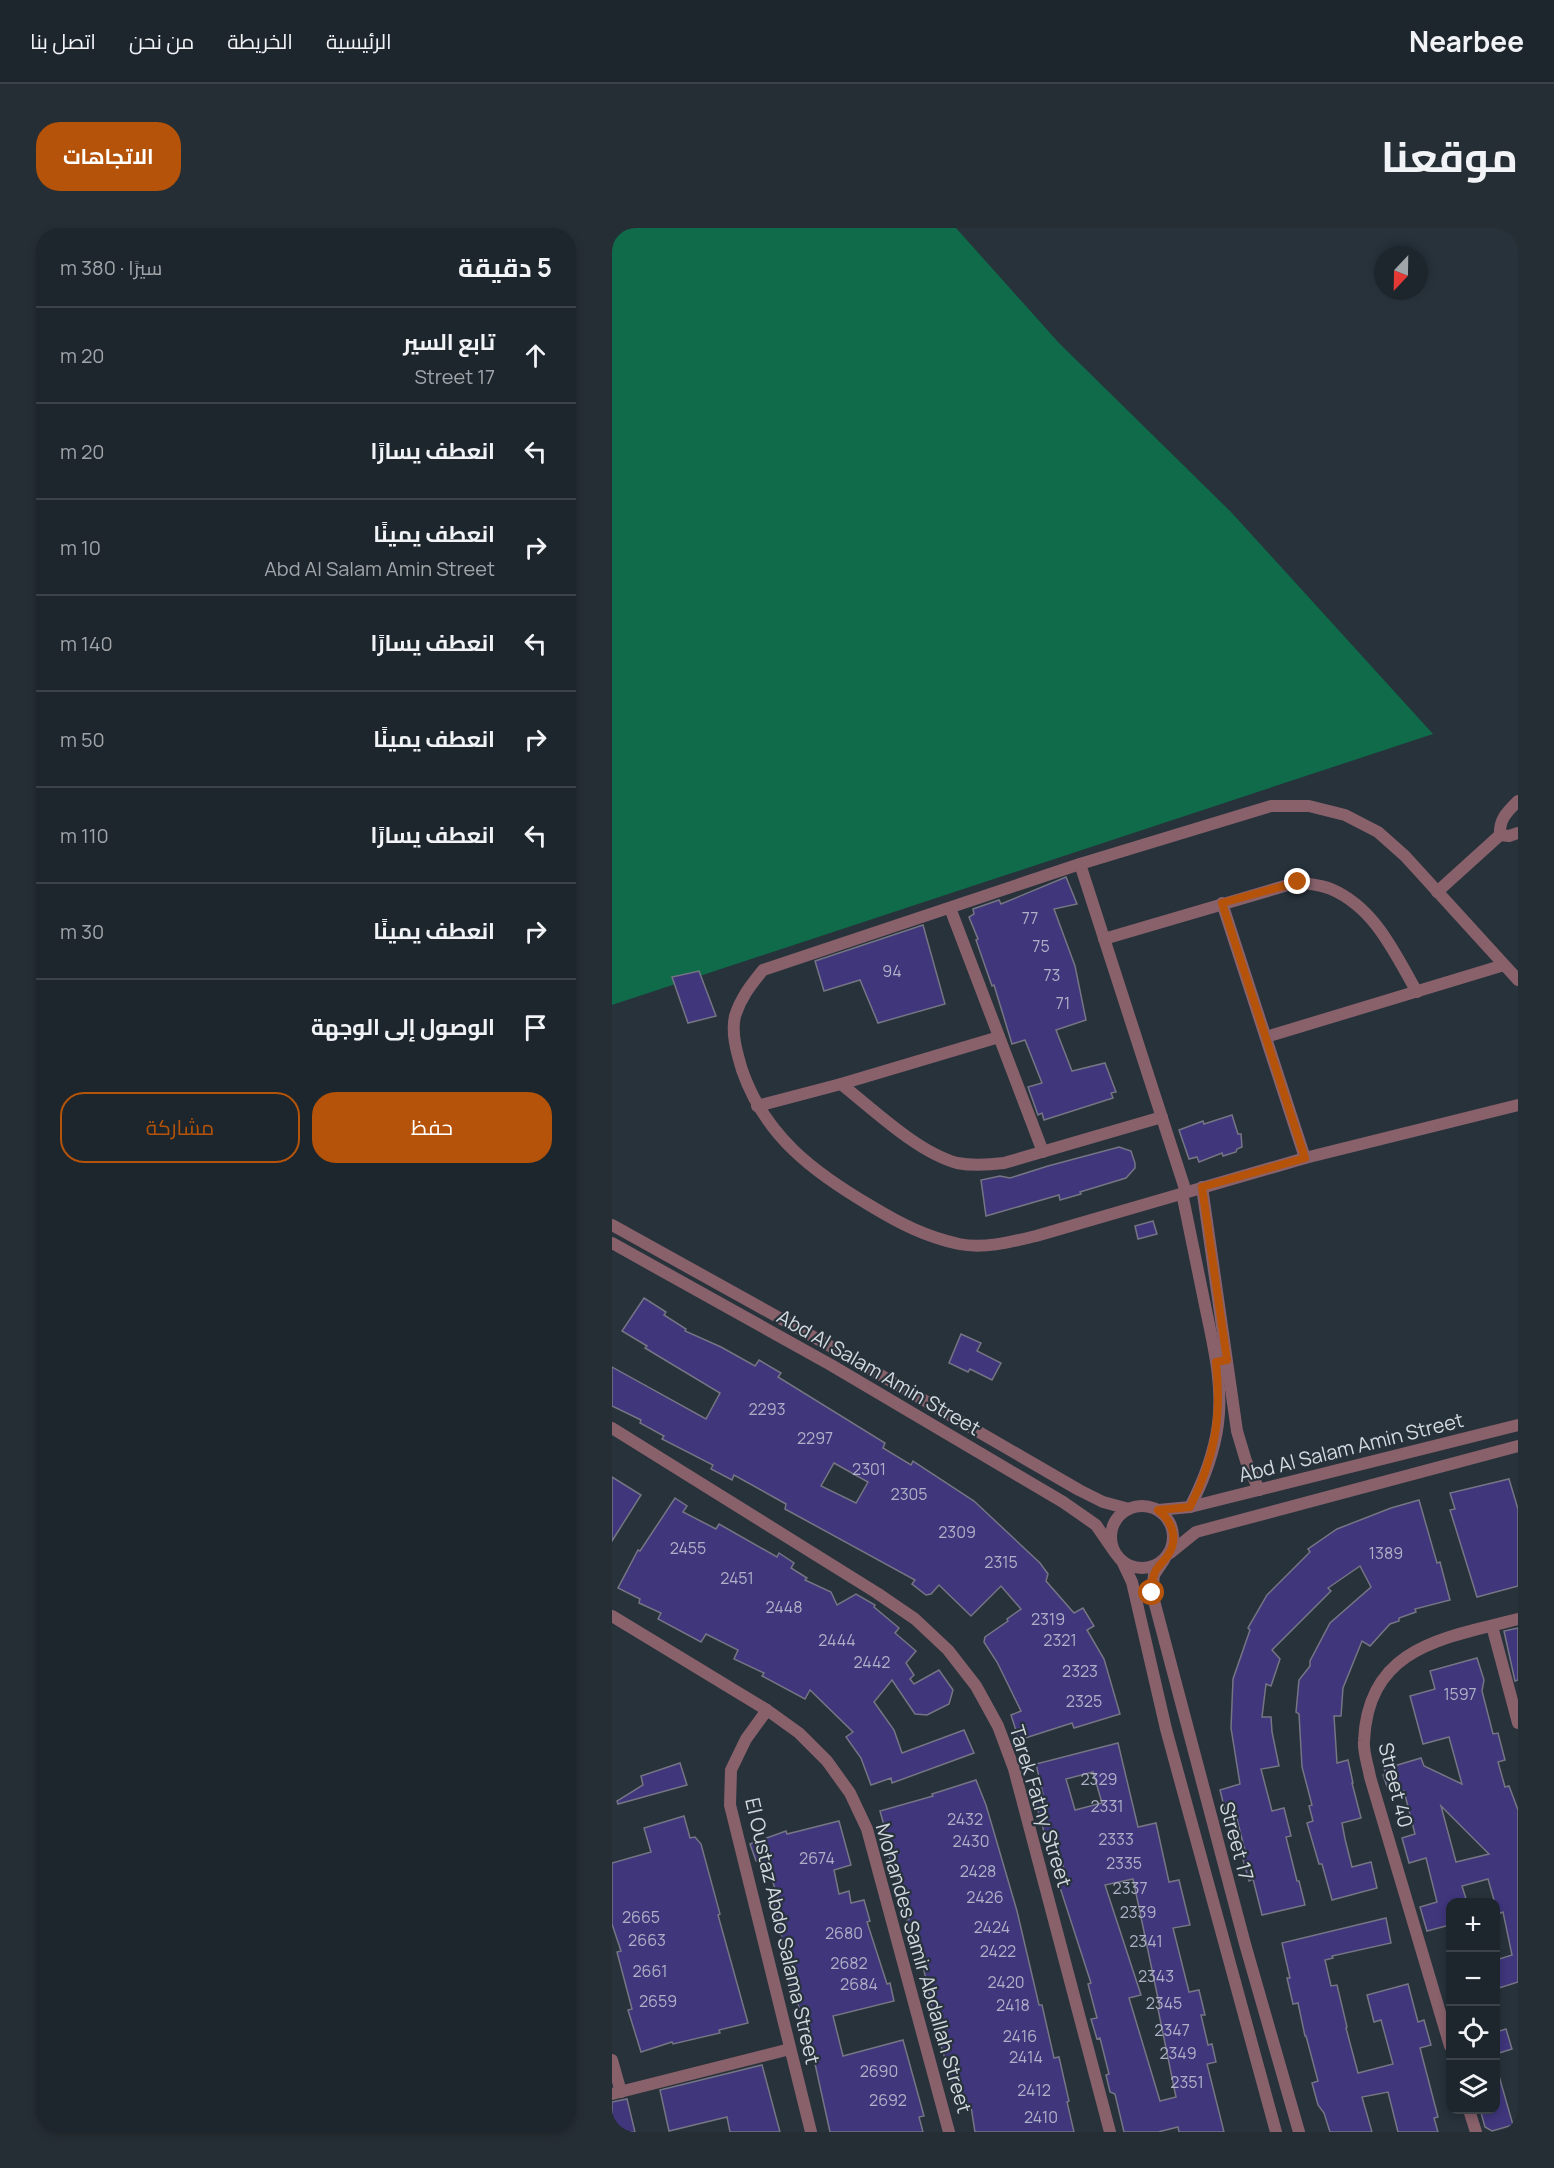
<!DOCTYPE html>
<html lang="ar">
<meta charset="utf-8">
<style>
:root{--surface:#1d262c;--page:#252e34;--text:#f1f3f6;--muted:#a0a5a9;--line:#3b4348;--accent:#b45309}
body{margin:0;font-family:Manrope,Cairo,sans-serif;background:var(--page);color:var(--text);direction:rtl}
.controls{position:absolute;right:18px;bottom:18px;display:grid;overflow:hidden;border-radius:12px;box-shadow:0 3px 9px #0003}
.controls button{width:54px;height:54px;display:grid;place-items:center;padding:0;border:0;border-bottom:2px solid var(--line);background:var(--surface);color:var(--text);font:30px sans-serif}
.compass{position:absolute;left:762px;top:18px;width:54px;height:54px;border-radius:50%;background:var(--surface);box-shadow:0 3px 9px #0003;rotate:202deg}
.stop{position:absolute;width:18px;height:18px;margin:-14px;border:4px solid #b45309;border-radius:50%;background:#fff}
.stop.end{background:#b45309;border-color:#fff;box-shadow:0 2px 6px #0008}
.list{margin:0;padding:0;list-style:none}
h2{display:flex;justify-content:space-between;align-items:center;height:78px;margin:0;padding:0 24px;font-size:26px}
h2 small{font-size:20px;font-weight:400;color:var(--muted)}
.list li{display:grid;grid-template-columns:39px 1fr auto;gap:18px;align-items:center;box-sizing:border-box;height:96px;padding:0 24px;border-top:2px solid var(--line)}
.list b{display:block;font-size:22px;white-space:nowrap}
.list p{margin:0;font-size:20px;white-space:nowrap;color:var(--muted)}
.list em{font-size:20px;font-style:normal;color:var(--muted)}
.actions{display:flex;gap:12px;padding:18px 24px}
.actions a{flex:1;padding:14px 0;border:2px solid var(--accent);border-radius:24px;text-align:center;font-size:21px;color:var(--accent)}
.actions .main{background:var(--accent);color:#fff}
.icon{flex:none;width:33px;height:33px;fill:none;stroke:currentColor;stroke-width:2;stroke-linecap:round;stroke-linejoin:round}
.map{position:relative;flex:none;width:906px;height:1904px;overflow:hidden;direction:ltr;border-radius:24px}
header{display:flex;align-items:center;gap:36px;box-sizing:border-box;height:84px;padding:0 30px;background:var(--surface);border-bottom:2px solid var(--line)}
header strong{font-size:28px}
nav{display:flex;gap:33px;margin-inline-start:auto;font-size:21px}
.intro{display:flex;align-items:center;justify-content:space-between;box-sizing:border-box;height:144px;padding:0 36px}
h1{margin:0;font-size:42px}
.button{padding:15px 27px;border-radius:24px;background:var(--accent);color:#fff;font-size:21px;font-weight:700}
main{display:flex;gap:36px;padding:0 36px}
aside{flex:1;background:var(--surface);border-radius:24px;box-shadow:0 3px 9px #0003}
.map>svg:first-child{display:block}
.green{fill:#0f6b49}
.building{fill:#3f367c;stroke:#757584;stroke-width:1.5;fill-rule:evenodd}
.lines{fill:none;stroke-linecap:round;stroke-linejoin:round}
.minor{stroke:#88616b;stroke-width:12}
.tertiary{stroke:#88616b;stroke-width:12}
.route{stroke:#b45309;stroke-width:8}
.labels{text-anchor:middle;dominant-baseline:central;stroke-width:4.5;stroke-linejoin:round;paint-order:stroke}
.number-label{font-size:16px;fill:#adb0c6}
.street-label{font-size:20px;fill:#d2d8de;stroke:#27323b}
</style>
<header>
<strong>Nearbee</strong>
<nav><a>الرئيسية</a><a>الخريطة</a><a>من نحن</a><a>اتصل بنا</a></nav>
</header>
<div class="intro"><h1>موقعنا</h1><a class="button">الاتجاهات</a></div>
<main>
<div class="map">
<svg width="906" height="1904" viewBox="0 0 906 1904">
<rect width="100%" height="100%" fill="#27323b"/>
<polygon class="green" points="0,0 344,0 447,115 619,284 821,506 0,777"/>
<g class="building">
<polygon points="454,649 465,676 442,681 463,738 474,792 444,802 460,843 493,835 504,864 499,865 501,870 432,892 430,885 426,887 416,859 430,855 413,812 400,816 382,757 380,758 364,712 366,711 357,689 362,686 361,681 387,672 389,676"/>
<polygon points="311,697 333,776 266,795 248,752 212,763 203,733"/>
<polygon points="87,743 104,788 76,795 60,749"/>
<polygon points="620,887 626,906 629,906 630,919 625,921 624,924 611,928 610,925 587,934 585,929 577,931 567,902 591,893 592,896"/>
<polygon points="507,919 519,923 523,935 523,940 514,950 468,964 469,966 448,972 447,967 374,988 369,952 388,948 398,950 436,938"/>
<polygon points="541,993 545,1006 526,1011 523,998"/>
<path d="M32,1070L54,1084L52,1087L74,1101L73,1103L109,1119L143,1138L147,1132L169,1145L166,1149L273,1215L271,1220L299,1237L301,1233L362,1273L428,1335L436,1346L434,1353L462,1385L471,1380L482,1398L475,1402L492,1431L508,1486L462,1500L460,1495L407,1512L399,1487L409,1483L385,1434L372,1414L373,1409L396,1393L395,1391L409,1381L389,1358L359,1388L327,1357L319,1366L314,1367L300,1356L303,1352L173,1281L174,1276L122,1247L120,1252L99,1241L101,1237L50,1211L52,1208L28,1195L29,1192L0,1178V1139L94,1191L108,1165L33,1120L35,1118L10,1103ZM222,1235L256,1254L244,1275L209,1258Z"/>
<polygon points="349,1106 369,1115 365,1123 389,1135 380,1152 358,1141 356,1144 337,1135"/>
<polygon points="0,1249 29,1267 0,1313"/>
<polygon points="897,1251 906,1281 906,1358 865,1369 838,1282 843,1281 838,1265"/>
<polygon points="63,1270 75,1278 71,1284 104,1301 107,1296 165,1329 167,1325 182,1335 179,1340 195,1350 193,1352 219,1364 225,1377 244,1366 263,1377 262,1379 287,1400 283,1405 304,1423 294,1435 302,1447 298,1451 302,1456 327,1442 341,1462 337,1476 315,1487 303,1486 280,1452 262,1474 282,1502 290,1525 352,1502 362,1525 280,1555 279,1550 259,1557 249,1530 234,1509 241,1504 198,1462 193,1471 150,1448 152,1445 122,1431 126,1422 94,1406 89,1414 46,1391 49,1385 27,1375 28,1371 6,1360 26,1322 28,1323"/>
<polygon points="807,1272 825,1335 828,1334 838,1372 803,1381 804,1384 787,1390 787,1393 778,1396 758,1418 750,1413 731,1460 729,1488 722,1488 725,1535 736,1532 741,1555 740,1555 749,1590 730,1595 733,1611 740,1639 759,1634 765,1660 720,1672 710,1636 707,1636 695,1595 701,1593 697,1578 700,1577 690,1539 687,1486 684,1484 687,1452 698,1438 698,1433 718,1395 759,1359 748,1338 716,1360 719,1363 660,1422 668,1431 659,1458 654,1456 650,1489 659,1489 660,1504 667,1538 649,1541 660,1583 672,1580 679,1608 674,1609 685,1653 687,1653 693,1677 650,1687 641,1651 637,1653 630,1628 634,1627 623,1583 614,1586 608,1562 628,1556 619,1500 621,1451 638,1402 636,1400 655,1367 698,1324 696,1321 725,1301 779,1280"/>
<polygon points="906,1400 906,1452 903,1453 892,1403"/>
<path d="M865,1430L872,1452L870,1463L881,1506L886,1505L893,1532L886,1534L893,1559L897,1558L906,1582V1754L884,1761V1732L900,1727L891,1684L886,1686L876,1651L850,1658L855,1674H838V1697L815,1703L808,1679L825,1674L814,1630L797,1635L790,1610L803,1606L792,1563L781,1566L779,1560L776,1561L771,1547L774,1545L772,1541L809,1530L812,1538L850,1556L837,1509L811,1516L798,1468L823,1461L818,1443ZM829,1578L877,1626L844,1634Z"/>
<path d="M506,1515L526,1599L544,1595L557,1654L567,1652L578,1697L561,1700L577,1764L587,1762L593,1787H589L596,1817L600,1816L604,1834L595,1836L612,1904H567L566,1899L546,1904H512L503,1866L498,1864L494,1847L497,1846L488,1810L485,1811L479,1791L485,1790L476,1756L479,1755L443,1644L452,1641L443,1612L435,1614L422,1569L431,1566L424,1536ZM481,1544L490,1575L463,1582L454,1551ZM521,1651L548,1780L546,1781L564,1869L548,1873L517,1770L529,1767L493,1657Z"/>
<polygon points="68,1535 75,1557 6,1576 5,1573 31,1557 29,1548"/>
<polygon points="364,1552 374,1577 405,1683 427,1777 430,1777 442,1830 447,1829 457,1873 455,1874 462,1904 363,1904 359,1879 349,1882 326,1808 311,1738 295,1693 299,1689 289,1651 286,1652 283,1639 280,1640 276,1624 279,1623 268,1583 321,1568 320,1566"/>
<polygon points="72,1588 78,1610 83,1609 89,1616 108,1686 106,1687 136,1795 107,1802 108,1805 61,1816 60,1814 29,1824 16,1782 20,1781 5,1724 9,1723 0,1696 0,1635 39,1624 32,1600"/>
<polygon points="227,1593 239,1637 222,1642 227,1666 237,1663 239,1675 252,1672 258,1693 255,1694 275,1756 278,1755 282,1773 221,1788 231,1828 291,1812 312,1888 307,1889 311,1904 218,1904 200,1822 198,1823 184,1768 181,1769 169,1724 173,1723 161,1671 166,1670 155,1636 144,1633 138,1616 174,1603 175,1606"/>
<polygon points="774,1690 779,1715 720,1728 721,1730 713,1732 719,1758 725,1757 735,1799 734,1800 746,1845 781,1836 769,1792 762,1794 755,1767 796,1756 806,1794 812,1792 819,1817 808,1820 826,1889 822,1890 826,1904 786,1904 776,1864 750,1869 760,1904 718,1904 712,1885 706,1877 700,1855 706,1853 694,1808 693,1808 686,1775 681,1776 675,1750 678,1750 670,1715"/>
<polygon points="894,1801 900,1821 884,1826 884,1804"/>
<polygon points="150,1837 168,1904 118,1904 115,1889 57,1903 48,1862"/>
<polygon points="887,1848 901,1897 880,1903 873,1899 868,1881 884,1881 884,1849"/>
<polygon points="15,1871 23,1904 0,1904 0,1874"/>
</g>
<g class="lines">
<g class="minor">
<path d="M888,607C887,591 895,584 906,573"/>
<polyline points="888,607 897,608 906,605"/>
<polyline points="468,636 574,964"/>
<polyline points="825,664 888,607"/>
<polyline points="610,675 693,930"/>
<polyline points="338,680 431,924"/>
<path d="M492,711L686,654C697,656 709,657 719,661C763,680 782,724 805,764"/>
<path d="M906,752L793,628L766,604L733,587L697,578H659L468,636L151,742C139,757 129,769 123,788C119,806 125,825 130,842C153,908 201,944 259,978C287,995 314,1009 347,1016C372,1021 399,1014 424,1008L693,930L906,877"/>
<polyline points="654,809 892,737"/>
<path d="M229,856C262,882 305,924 345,935C361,938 376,937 392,935L550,889"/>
<polyline points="145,878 229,856 387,809"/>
<polyline points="590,959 625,1203 634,1233 647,1262"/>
<path d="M570,965C578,1004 586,1043 594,1082C602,1120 611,1158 606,1196C602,1226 592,1252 578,1279"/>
<polyline points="0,1200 265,1365 303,1391 336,1422 364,1458 386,1498 402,1541 498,1904"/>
<polyline points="552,1332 542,1347 540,1365 633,1716 687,1904"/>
<polyline points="510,1333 520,1354 554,1501 664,1904"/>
<polyline points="0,1388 155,1482 187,1505 215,1533 238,1565 255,1601 337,1904"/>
<polyline points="880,1398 906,1495"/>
<polyline points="155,1482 134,1511 119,1542 118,1577 199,1904"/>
<path d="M838,1818L758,1549C756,1537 751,1524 752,1513C756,1418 833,1410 906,1391"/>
<polyline points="0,1832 9,1864"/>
<polyline points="0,1866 178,1821"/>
<polyline points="857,1882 864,1904"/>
</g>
<g class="tertiary">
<polyline points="0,997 227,1123 467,1262 491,1274 517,1281"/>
<polyline points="0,1015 219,1137 451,1274 484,1297 502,1323"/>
<circle cx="530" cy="1309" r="31"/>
<polyline points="546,1282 578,1279 906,1197"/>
<polyline points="558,1325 584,1304 906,1218"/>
</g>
</g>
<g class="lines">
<path class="route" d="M540,1365C540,1357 540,1349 544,1342C548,1336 553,1332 556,1327C567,1311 560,1293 546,1282L578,1279C603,1229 610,1190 604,1134L615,1132L590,959L693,930L610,675L686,654"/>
</g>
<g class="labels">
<g class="number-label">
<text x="418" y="690">77</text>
<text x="429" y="718">75</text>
<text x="280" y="743">94</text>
<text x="440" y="747">73</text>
<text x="451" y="775">71</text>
<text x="155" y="1181">2293</text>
<text x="203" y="1210">2297</text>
<text x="257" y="1241">2301</text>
<text x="297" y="1266">2305</text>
<text x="345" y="1304">2309</text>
<text x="76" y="1320">2455</text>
<text x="774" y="1325">1389</text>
<text x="389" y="1334">2315</text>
<text x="125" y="1350">2451</text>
<text x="172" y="1379">2448</text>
<text x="436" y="1391">2319</text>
<text x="225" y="1412">2444</text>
<text x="448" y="1412">2321</text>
<text x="260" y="1434">2442</text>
<text x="468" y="1443">2323</text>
<text x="848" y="1466">1597</text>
<text x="472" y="1473">2325</text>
<text x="487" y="1551">2329</text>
<text x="495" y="1578">2331</text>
<text x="353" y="1591">2432</text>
<text x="504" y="1611">2333</text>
<text x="359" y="1613">2430</text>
<text x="205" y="1630">2674</text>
<text x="512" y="1635">2335</text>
<text x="366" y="1643">2428</text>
<text x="518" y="1660">2337</text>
<text x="373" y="1669">2426</text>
<text x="526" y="1684">2339</text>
<text x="29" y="1689">2665</text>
<text x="380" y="1699">2424</text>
<text x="232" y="1705">2680</text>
<text x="35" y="1712">2663</text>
<text x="534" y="1713">2341</text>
<text x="386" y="1723">2422</text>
<text x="237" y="1735">2682</text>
<text x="38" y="1743">2661</text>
<text x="544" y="1748">2343</text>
<text x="394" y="1754">2420</text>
<text x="247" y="1756">2684</text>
<text x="46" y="1773">2659</text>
<text x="552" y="1775">2345</text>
<text x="401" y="1777">2418</text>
<text x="560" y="1802">2347</text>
<text x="408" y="1808">2416</text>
<text x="566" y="1825">2349</text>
<text x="414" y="1829">2414</text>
<text x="267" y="1843">2690</text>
<text x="575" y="1854">2351</text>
<text x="422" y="1862">2412</text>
<text x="276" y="1872">2692</text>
<text x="429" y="1889">2410</text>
</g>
<g class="street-label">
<text transform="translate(267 1144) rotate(30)">Abd Al Salam Amin Street</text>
<text transform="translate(739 1219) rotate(-14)">Abd Al Salam Amin Street</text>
<text transform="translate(784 1557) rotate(76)">Street 40</text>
<text transform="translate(429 1578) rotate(73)">Tarek Fathy Street</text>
<text transform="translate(625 1613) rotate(75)">Street 17</text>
<text transform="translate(171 1703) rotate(77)">El Oustaz Abdo Salama Street</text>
<text transform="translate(312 1740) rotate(74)">Mohandes Samir Abdallah Street</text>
</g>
</g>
</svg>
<div class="controls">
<button>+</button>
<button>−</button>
<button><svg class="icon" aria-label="locate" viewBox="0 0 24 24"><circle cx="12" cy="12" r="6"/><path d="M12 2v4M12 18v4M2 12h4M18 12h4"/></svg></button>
<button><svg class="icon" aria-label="layers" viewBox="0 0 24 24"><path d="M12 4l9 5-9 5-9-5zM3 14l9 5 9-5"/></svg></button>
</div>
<svg class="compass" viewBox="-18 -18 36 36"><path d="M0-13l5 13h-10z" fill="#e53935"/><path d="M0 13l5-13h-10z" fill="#a0a5a9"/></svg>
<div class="stop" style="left:540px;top:1365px"></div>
<div class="stop end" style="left:686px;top:654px"></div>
</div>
<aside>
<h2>5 دقيقة<small>سيرًا · 380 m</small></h2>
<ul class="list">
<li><svg class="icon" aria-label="ahead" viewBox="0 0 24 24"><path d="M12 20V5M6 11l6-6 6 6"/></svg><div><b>تابع السير</b><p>Street 17</p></div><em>20 m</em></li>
<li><svg class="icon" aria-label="left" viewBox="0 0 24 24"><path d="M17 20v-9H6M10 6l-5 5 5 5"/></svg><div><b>انعطف يسارًا</b></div><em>20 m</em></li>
<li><svg class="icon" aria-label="right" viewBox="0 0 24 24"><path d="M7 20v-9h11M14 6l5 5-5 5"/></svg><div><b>انعطف يمينًا</b><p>Abd Al Salam Amin Street</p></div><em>10 m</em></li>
<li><svg class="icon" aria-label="left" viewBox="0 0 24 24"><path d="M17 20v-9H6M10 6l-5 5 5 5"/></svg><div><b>انعطف يسارًا</b></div><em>140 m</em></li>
<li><svg class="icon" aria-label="right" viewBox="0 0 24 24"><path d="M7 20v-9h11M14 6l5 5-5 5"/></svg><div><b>انعطف يمينًا</b></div><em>50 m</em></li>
<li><svg class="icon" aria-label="left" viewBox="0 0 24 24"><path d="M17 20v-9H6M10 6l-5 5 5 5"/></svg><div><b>انعطف يسارًا</b></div><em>110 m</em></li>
<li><svg class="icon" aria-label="right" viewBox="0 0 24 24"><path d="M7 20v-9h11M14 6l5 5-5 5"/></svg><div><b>انعطف يمينًا</b></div><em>30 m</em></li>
<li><svg class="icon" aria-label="arrive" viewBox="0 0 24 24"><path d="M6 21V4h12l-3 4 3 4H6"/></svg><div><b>الوصول إلى الوجهة</b></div></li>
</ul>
<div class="actions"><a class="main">حفظ</a><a>مشاركة</a></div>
</aside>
</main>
